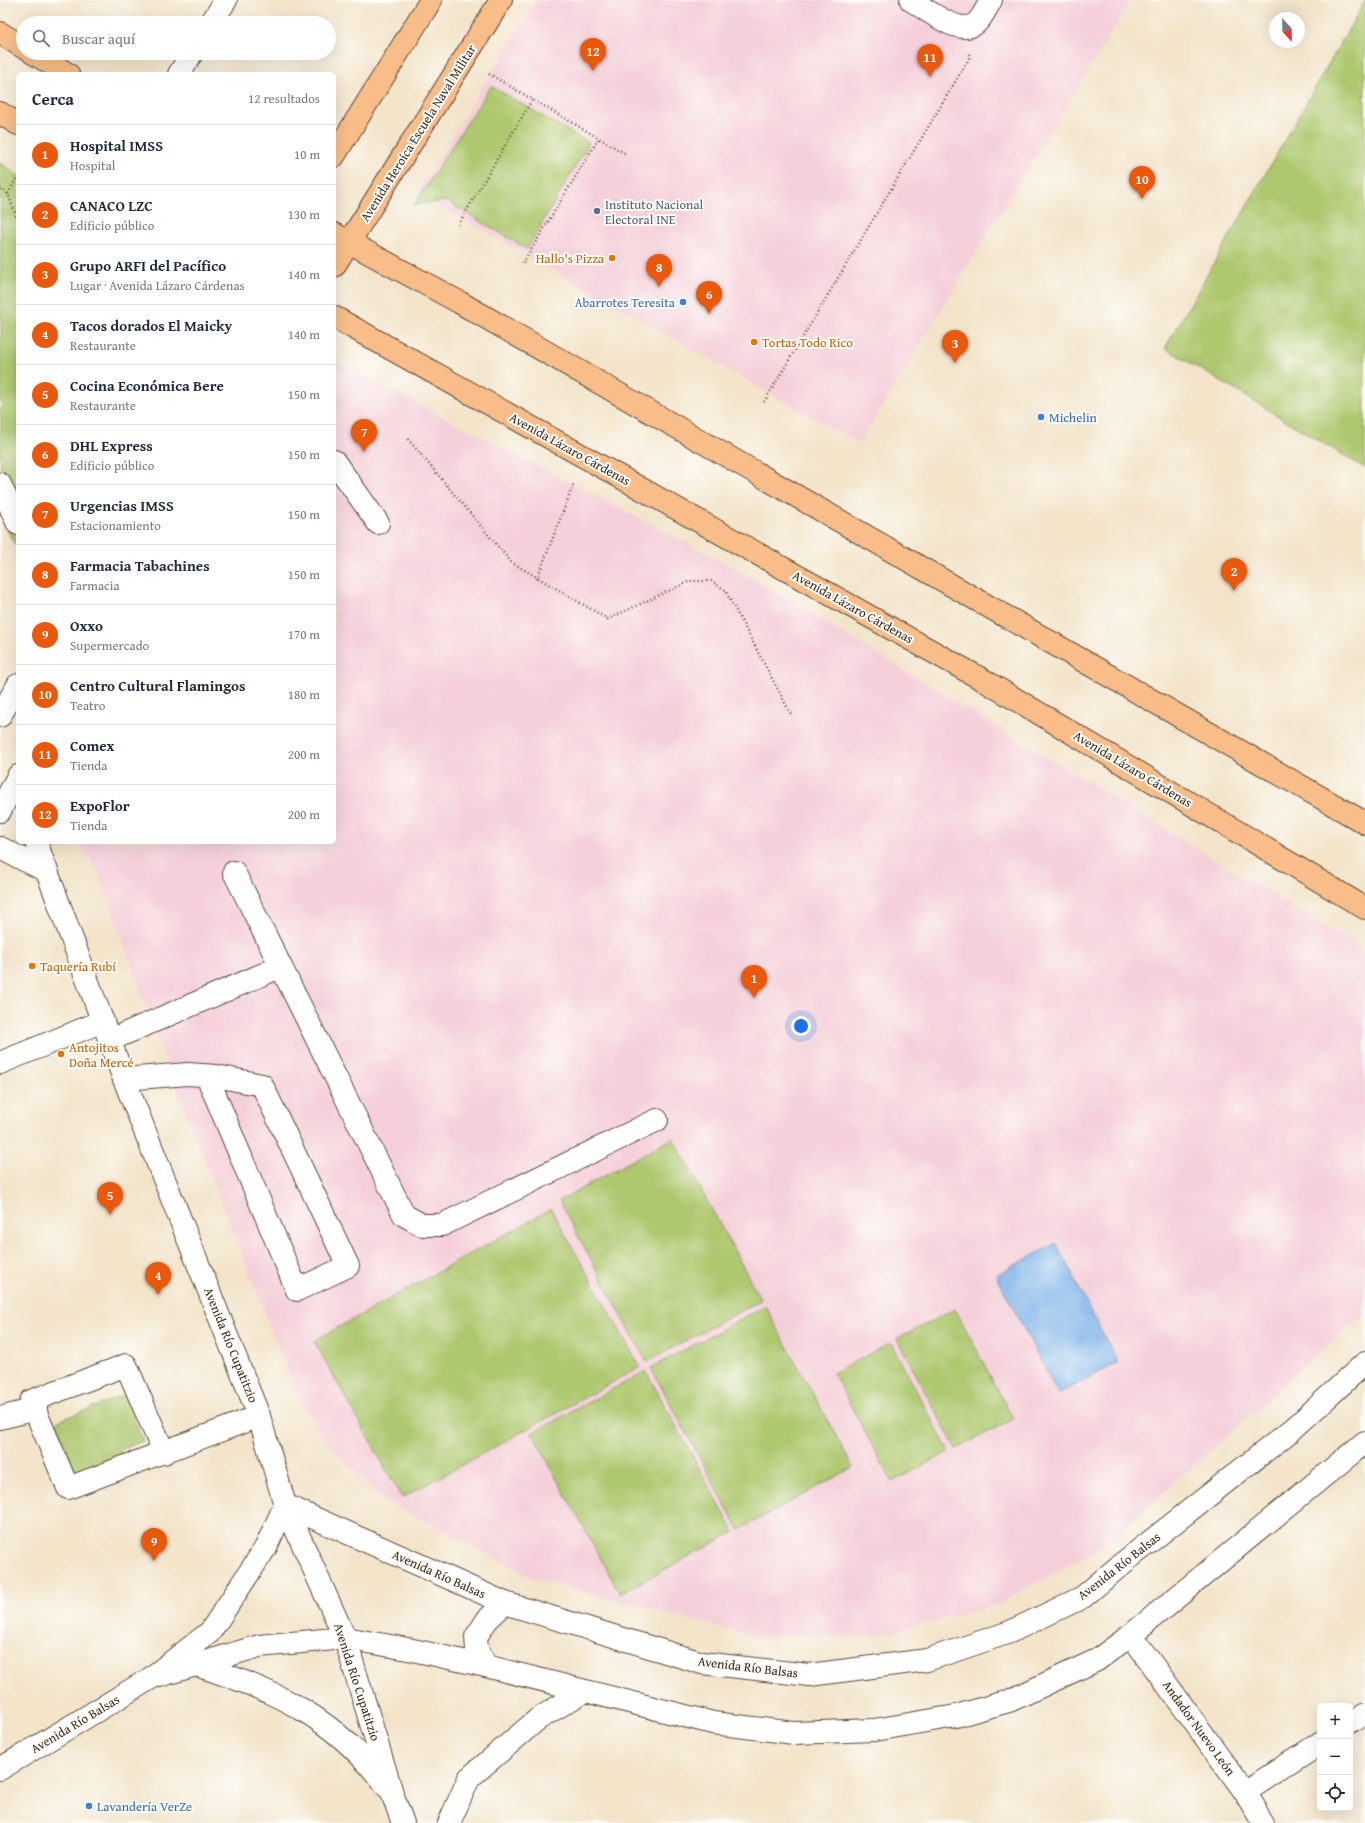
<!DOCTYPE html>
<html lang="es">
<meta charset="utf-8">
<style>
:root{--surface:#fff;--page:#f6f6f7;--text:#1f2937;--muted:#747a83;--line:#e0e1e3;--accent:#ea580c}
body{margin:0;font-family:"Gentium Book Plus",serif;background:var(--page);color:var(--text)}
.controls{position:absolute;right:12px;bottom:12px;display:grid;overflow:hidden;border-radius:6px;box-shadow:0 4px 16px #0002}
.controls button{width:36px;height:36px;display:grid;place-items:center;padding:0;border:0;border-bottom:1px solid var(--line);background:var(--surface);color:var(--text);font:20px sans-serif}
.compass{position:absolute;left:1269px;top:12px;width:36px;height:36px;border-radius:50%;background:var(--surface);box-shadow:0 4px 16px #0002;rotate:158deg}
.you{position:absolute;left:801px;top:1026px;width:14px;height:14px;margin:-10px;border:3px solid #fff;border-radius:50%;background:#1a73e8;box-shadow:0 0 0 6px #1a73e833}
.badge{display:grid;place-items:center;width:26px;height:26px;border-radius:50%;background:var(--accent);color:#fff;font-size:13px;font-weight:700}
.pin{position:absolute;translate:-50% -33px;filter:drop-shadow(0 1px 2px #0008)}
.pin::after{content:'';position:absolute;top:21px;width:14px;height:12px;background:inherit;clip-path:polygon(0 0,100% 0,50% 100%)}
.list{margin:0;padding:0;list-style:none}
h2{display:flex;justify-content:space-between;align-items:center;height:52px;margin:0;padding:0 16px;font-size:17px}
h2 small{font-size:13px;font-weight:400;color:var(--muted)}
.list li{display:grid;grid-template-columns:26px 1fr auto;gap:12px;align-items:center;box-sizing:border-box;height:60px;padding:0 16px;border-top:1px solid var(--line)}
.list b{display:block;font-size:15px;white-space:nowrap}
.list p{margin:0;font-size:13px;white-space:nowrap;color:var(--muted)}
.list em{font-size:13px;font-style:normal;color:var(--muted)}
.icon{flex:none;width:22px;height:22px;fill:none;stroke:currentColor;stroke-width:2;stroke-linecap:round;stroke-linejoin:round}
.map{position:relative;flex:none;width:1365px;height:1823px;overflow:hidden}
.search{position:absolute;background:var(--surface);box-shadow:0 4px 16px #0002;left:16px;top:16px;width:320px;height:44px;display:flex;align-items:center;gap:10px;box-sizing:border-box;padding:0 14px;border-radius:22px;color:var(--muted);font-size:15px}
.panel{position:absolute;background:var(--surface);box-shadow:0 4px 16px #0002;left:16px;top:72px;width:320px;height:772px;border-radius:6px}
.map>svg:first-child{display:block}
.built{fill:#f5cfd9}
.green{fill:#adc86e;stroke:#747946}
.water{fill:#7db3eb;stroke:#5c6e84}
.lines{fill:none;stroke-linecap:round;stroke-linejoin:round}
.minor-casing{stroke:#574638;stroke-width:24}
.major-casing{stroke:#574638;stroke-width:24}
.path{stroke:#574638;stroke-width:2.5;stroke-dasharray:1 3;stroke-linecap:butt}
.minor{stroke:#fff;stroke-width:22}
.major{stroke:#f8bd88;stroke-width:22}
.service-dot{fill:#5c6f8a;stroke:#fdfcf7;stroke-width:1.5}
.food-dot{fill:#e8710a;stroke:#fdfcf7;stroke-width:1.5}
.shop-dot{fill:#3f7fe0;stroke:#fdfcf7;stroke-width:1.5}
.labels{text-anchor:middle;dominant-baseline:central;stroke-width:4;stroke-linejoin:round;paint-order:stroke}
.street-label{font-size:13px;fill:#3b2a1e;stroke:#fdfcf7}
.service-label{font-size:13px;fill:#4e5e75;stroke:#fdfcf7;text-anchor:start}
.food-label{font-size:13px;fill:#c56008;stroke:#fdfcf7;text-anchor:start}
.shop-label{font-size:13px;fill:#366cbe;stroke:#fdfcf7;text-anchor:start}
</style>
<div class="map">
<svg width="1365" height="1823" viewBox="0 0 1365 1823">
<rect width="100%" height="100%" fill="#fdfcf7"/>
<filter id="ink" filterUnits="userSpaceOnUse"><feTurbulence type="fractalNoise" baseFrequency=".025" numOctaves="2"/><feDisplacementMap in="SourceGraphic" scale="8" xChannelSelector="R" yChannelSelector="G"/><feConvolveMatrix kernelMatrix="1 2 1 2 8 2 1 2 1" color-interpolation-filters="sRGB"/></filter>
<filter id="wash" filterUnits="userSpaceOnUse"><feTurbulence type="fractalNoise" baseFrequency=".012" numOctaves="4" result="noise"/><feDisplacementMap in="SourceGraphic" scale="16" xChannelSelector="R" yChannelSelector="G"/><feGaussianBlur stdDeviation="0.9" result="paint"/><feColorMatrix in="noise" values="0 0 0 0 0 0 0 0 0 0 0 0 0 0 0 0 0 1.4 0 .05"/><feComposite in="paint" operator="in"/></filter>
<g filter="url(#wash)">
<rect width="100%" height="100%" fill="#f3e4ca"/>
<g class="built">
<polygon points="537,0 1131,0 859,444 417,193"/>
<polygon points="334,361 739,570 1365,951 1365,1315 1344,1331 1102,1547 998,1604 877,1636 755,1637 535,1579 377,1496 326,1441 293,1384 159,1044 99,874 78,842 334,842"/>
</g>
<g class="green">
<polygon points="1365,1 1365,468 1165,348"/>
<polygon points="491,86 589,143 527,249 446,201 414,205"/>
<polygon points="0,163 18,175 18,547 12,540 0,513 1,330"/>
<polygon points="673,1138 761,1300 647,1362 559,1201"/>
<polygon points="551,1209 640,1367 402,1498 314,1341"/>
<polygon points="765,1306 853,1467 739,1530 651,1368"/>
<polygon points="955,1309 1013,1419 956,1449 897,1339"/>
<polygon points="891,1343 949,1452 892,1482 833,1373"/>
<polygon points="646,1371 734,1532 620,1594 532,1433"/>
<polygon points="124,1395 143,1441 120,1450 128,1469 82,1487 56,1422"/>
</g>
<polygon class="water" points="1056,1243 1118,1363 1058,1394 996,1275"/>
</g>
<g filter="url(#ink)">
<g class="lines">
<g class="minor-casing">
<g id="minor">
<path d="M911,0C926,9 958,36 975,24C982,19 987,7 991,0"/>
<polyline points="211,23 226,0"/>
<polyline points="179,74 192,53"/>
<polyline points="334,461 378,523"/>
<polyline points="0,484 18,524"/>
<polyline points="0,716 18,685"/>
<polyline points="0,811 18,776"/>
<polyline points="36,842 124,1079 259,1416 285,1505 345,1638 393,1796 403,1823"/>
<polyline points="0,848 47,871"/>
<polyline points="234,872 404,1215 422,1225 442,1225 657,1120"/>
<polyline points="110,1040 280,967"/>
<polyline points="0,1063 103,1021"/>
<polyline points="124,1079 188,1074 216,1076 262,1085 348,1266 297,1290 207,1076"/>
<polyline points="0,1418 36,1409"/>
<polyline points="164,1453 126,1365 31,1401 68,1488 259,1416"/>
<polyline points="1131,1635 1245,1792 1264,1823"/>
<path d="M199,1666C275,1690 337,1719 386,1786"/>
<polyline points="486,1666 477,1649 476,1637 487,1620 505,1603"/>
<polyline points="159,1676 259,1646 345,1638 408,1649 486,1666 713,1723 794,1733 874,1730 956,1716 1009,1701 1097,1660 1131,1635 1365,1442"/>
<polyline points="1350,1723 1365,1714"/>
<polyline points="0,1769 151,1678 210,1632 266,1547 285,1505 505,1603 702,1663 809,1675 927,1660 1010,1632 1083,1597 1123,1563 1293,1429 1365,1363"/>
<polyline points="1245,1792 1320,1743"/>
<polyline points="449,1823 469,1778 538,1719 583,1692"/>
</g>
</g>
<g class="major-casing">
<g id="major">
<polyline points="0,33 23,47"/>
<polyline points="33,53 68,74"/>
<polyline points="0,113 18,124"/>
<polyline points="334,156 431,0"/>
<polyline points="334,234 459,302 1365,823"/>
<polyline points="334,266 501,0"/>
<polyline points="334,317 985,681 1365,908"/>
</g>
</g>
<g class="path">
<polyline points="489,74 626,154"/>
<polyline points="0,189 8,194 18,221"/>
<polyline points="8,194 18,176"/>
<polyline points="458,225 532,100"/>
<polyline points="523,263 599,138"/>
<polyline points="764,402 970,57 969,54"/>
<polyline points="408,439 511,562 608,619 690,581 711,581 725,590 792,716"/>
<polyline points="537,579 574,483"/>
</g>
<use href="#minor" class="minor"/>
<use href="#major" class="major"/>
</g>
</g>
<circle class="service-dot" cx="597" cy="211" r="4"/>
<g class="food-dot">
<circle cx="612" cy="258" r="4"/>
<circle cx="754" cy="342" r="4"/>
<circle cx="32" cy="966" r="4"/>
<circle cx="61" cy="1054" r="4"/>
</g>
<g class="shop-dot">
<circle cx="683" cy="302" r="4"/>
<circle cx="1041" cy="417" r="4"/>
<circle cx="89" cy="1806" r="4"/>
</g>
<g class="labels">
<g class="street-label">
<text transform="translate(418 133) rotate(-58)">Avenida Heroica Escuela Naval Militar</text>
<text transform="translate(570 449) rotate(29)">Avenida Lázaro Cárdenas</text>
<text transform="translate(853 607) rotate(29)">Avenida Lázaro Cárdenas</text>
<text transform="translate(1133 769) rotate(31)">Avenida Lázaro Cárdenas</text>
<text transform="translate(231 1345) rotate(68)">Avenida Río Cupatitzio</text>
<text transform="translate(1119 1566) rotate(-38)">Avenida Río Balsas</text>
<text transform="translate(439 1574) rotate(24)">Avenida Río Balsas</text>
<text transform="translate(748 1667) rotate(7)">Avenida Río Balsas</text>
<text transform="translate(357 1682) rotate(72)">Avenida Río Cupatitzio</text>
<text transform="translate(75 1724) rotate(-31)">Avenida Río Balsas</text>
<text transform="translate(1199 1728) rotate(54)">Andador Nuevo León</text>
</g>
<g class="service-label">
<text x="605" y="204">Instituto Nacional<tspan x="605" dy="15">Electoral INE</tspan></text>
</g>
<g class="food-label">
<text x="604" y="258" text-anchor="end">Hallo's Pizza</text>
<text x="762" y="342">Tortas Todo Rico</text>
<text x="40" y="966">Taquería Rubí</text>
<text x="69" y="1047">Antojitos<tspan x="69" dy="15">Doña Mercé</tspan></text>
</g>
<g class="shop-label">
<text x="675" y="302" text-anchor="end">Abarrotes Teresita</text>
<text x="1049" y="417">Michelin</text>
<text x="97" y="1806">Lavandería VerZe</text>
</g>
</g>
</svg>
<div class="controls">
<button>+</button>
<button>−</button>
<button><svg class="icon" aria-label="locate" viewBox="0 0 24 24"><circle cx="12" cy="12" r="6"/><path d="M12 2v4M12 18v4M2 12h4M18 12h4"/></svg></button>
</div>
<svg class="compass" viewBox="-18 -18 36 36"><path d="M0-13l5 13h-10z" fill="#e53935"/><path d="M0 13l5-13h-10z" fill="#747a83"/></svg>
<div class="you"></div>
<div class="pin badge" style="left:754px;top:998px">1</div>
<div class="pin badge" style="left:1234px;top:591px">2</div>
<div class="pin badge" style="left:955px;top:363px">3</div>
<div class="pin badge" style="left:158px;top:1295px">4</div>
<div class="pin badge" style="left:110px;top:1215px">5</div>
<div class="pin badge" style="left:709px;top:314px">6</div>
<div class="pin badge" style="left:364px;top:452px">7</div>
<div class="pin badge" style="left:659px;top:287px">8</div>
<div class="pin badge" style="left:154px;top:1561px">9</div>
<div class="pin badge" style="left:1142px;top:199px">10</div>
<div class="pin badge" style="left:930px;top:77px">11</div>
<div class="pin badge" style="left:593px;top:71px">12</div>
<div class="search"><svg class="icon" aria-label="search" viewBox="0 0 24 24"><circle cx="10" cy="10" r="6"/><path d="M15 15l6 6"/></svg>Buscar aquí</div>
<section class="panel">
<h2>Cerca<small>12 resultados</small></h2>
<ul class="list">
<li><span class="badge">1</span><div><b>Hospital IMSS</b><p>Hospital</p></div><em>10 m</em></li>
<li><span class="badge">2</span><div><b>CANACO LZC</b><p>Edificio público</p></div><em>130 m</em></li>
<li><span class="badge">3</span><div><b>Grupo ARFI del Pacífico</b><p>Lugar · Avenida Lázaro Cárdenas</p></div><em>140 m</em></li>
<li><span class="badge">4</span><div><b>Tacos dorados El Maicky</b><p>Restaurante</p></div><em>140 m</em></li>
<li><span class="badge">5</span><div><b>Cocina Económica Bere</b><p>Restaurante</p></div><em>150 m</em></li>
<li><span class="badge">6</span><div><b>DHL Express</b><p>Edificio público</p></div><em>150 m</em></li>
<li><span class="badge">7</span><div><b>Urgencias IMSS</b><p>Estacionamiento</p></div><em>150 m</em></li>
<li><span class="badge">8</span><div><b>Farmacia Tabachines</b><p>Farmacia</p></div><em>150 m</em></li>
<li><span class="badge">9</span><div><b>Oxxo</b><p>Supermercado</p></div><em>170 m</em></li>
<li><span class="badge">10</span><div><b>Centro Cultural Flamingos</b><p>Teatro</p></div><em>180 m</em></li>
<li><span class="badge">11</span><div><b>Comex</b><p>Tienda</p></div><em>200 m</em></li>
<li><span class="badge">12</span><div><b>ExpoFlor</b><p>Tienda</p></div><em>200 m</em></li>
</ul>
</section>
</div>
